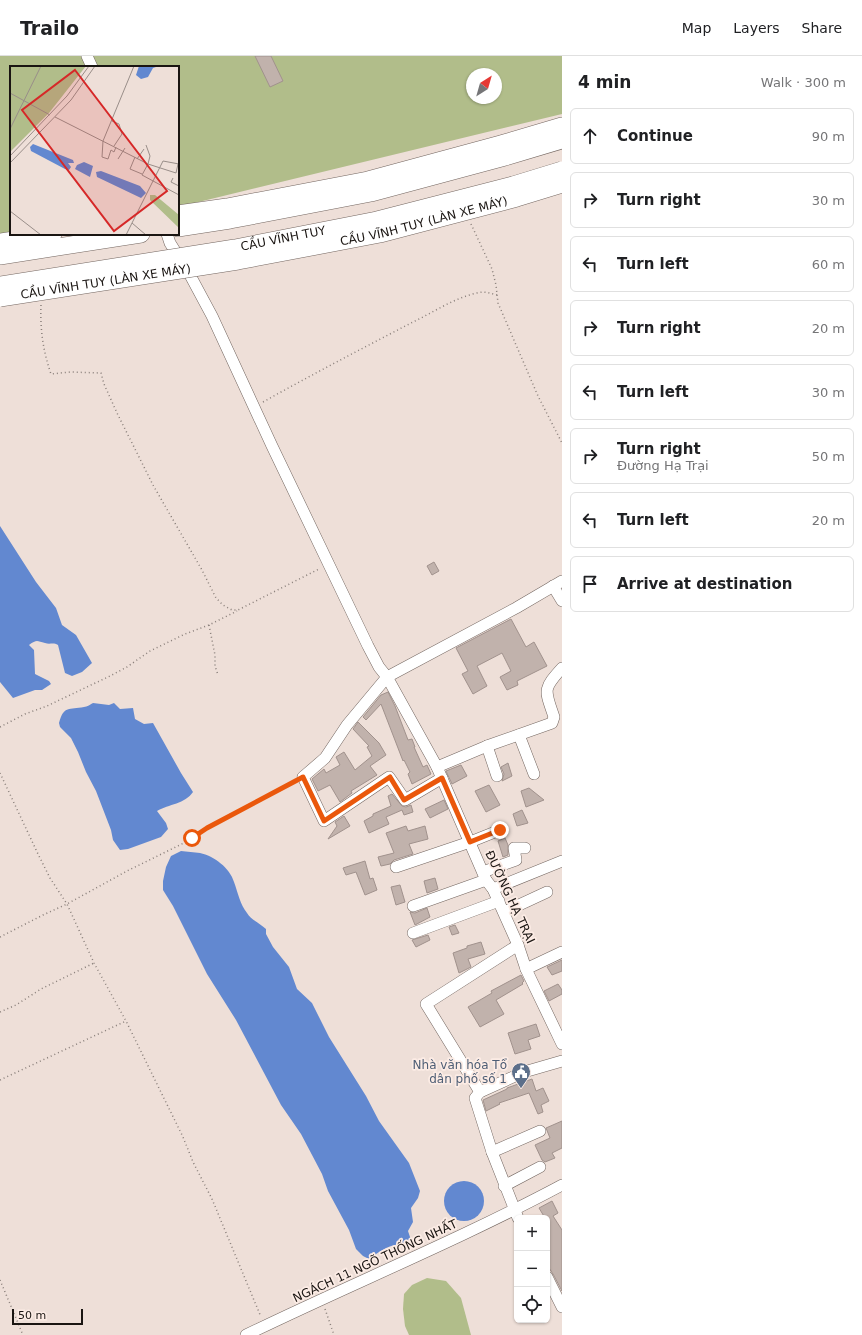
<!DOCTYPE html>
<meta charset="utf-8">
<style>
:root{--surface:#fff;--page:#f2f2f2;--text:#202124;--muted:#757577;--line:#e0e0e0}
body{margin:0;font-family:"DejaVu Sans",sans-serif;background:var(--page);color:var(--text)}
.controls{position:absolute;right:12px;bottom:12px;display:grid;overflow:hidden;border-radius:6px;box-shadow:0 1px 3px #0004}
.controls button{width:36px;height:36px;display:grid;place-items:center;padding:0;border:0;border-bottom:1px solid var(--line);background:var(--surface);color:var(--text);font:20px sans-serif}
.compass{position:absolute;left:466px;top:12px;width:36px;height:36px;border-radius:50%;background:var(--surface);box-shadow:0 1px 3px #0004;rotate:37deg}
.scale{position:absolute;left:12px;bottom:10px;width:71px;box-sizing:border-box;padding-left:4px;border:2px solid #1a1512;border-top:0;font-size:11px;line-height:14px;white-space:nowrap;color:#1a1512;-webkit-text-stroke:3px #fcece5;paint-order:stroke}
.stop{position:absolute;width:12px;height:12px;margin:-9px;border:3px solid #ea580c;border-radius:50%;background:#fff}
.stop.end{background:#ea580c;border-color:#fff;box-shadow:0 1px 4px #0008}
.list{margin:0;padding:0;list-style:none}
h2{display:flex;justify-content:space-between;align-items:center;height:52px;margin:0;padding:0 16px;font-size:17px}
h2 small{font-size:13px;font-weight:400;color:var(--muted)}
.list li{display:grid;grid-template-columns:26px 1fr auto;gap:12px;align-items:center;box-sizing:border-box;height:56px;margin:0 8px 8px;padding:0 8px;border:1px solid var(--line);border-radius:6px}
.list b{display:block;font-size:15px;white-space:nowrap}
.list p{margin:0;font-size:13px;white-space:nowrap;color:var(--muted)}
.list em{font-size:13px;font-style:normal;color:var(--muted)}
.icon{flex:none;width:22px;height:22px;fill:none;stroke:currentColor;stroke-width:2;stroke-linecap:round;stroke-linejoin:round}
.map{position:relative;flex:none;width:562px;height:1279px;overflow:hidden}
header{display:flex;align-items:center;gap:24px;box-sizing:border-box;height:56px;padding:0 20px;background:var(--surface);border-bottom:1px solid var(--line)}
header strong{font-size:19px}
nav{display:flex;gap:22px;margin-inline-start:auto;font-size:14px}
main{display:flex}
aside{flex:1;background:var(--surface)}
.map>svg:first-child{display:block}
.green{fill:#b1bd8a;fill-rule:evenodd}
.water{fill:#6288d0}
.building{fill:#c1b2ac;stroke:#a1928d}
.lines{fill:none;stroke-linecap:round;stroke-linejoin:round}
.minor-casing{stroke:#736660;stroke-width:12}
.highway-casing{stroke:#736660;stroke-width:18}
.path{stroke:#897f7a;stroke-width:1.5;stroke-dasharray:1 3;stroke-linecap:butt}
.minor{stroke:#fff;stroke-width:11}
.highway{stroke:#fff;stroke-width:17}
.highway-bridge-casing{stroke:#736660;stroke-width:18;stroke-linecap:butt}
.highway-bridge{stroke:#fff;stroke-width:17}
.route{stroke:#ea580c;stroke-width:5}
.labels{text-anchor:middle;dominant-baseline:central;stroke-width:3.5;stroke-linejoin:round;paint-order:stroke}
.street-label{font-size:12px;fill:#1a1512;stroke:#fcece5}
.service-label{font-size:12px;fill:#4e5e75;stroke:#fcece5;text-anchor:end}
.inset-road{fill:none;stroke:#998e89;stroke-width:1}
.view{fill:#d62828;fill-opacity:0.15;stroke:#d62828;stroke-width:2}
.inset-edge{fill:none;stroke:#1a1512;stroke-width:2}
</style>
<header>
<strong>Trailo</strong>
<nav><a>Map</a><a>Layers</a><a>Share</a></nav>
</header>
<main>
<div class="map">
<svg width="562" height="1279" viewBox="0 0 562 1279">
<rect width="100%" height="100%" fill="#eedfd8"/>
<g class="green">
<path d="M0,0H562V58L178,151V11H11V178L0,179ZM472,18H496V42H472Z"/>
<polygon points="427,1222 446,1225 461,1242 471,1279 409,1279 405,1270 403,1253 404,1238 412,1229"/>
</g>
<g class="water">
<path d="M0,470L36,526L56,552L62,569L76,579L92,607L82,616L72,620L65,617L58,589C53,586 50,589 45,587C37,585 37,583 29,589L34,594L35,618L49,625L51,628L42,634H35L13,642L0,626Z"/>
<path d="M93,647L109,649L114,647L120,653L133,652L135,663L144,668L153,667L181,717L193,736C185,748 169,748 157,755L166,767L168,773L161,781L128,793L120,794L113,784L111,774L96,735L86,716L78,696L71,682L60,671L59,667C64,649 69,654 84,651C87,651 91,648 93,647Z"/>
<path d="M181,795C187,796 194,796 200,797C214,800 230,812 234,826C238,837 240,848 247,857C251,864 260,867 266,873V878L273,891L289,911L297,933L312,947L329,981L366,1040L379,1065L409,1107L420,1135L418,1142L411,1152L413,1166L408,1175L411,1184L409,1188C391,1187 383,1193 369,1203L363,1200L356,1193L349,1174L328,1135L322,1118L301,1078L281,1049L236,964L207,918L173,850L163,834V825L166,811L171,800Z"/>
<circle cx="464" cy="1145" r="20"/>
</g>
<g class="building">
<polygon points="255,0 271,0 283,25 270,31"/>
<polygon points="434,506 439,515 432,519 427,510"/>
<polygon points="511,563 526,591 534,586 547,610 517,625 518,629 507,634 500,621 511,615 502,597 477,610 487,630 473,638 462,618 468,615 456,592"/>
<polygon points="388,636 395,650 408,684 412,683 415,691 414,691 423,711 427,709 431,718 412,728 408,718 410,716 404,704 403,705 381,648 366,664 363,661 381,639"/>
<polygon points="358,666 379,687 386,699 370,710 377,719 351,735 352,737 340,746 330,729 318,735 312,723 324,713 326,717 340,709 336,701 344,696 355,714 372,700 367,691 369,690 353,673"/>
<polygon points="508,707 512,720 502,725 504,718 501,711"/>
<polygon points="461,709 467,720 452,728 446,715"/>
<polygon points="489,729 500,749 486,756 475,735"/>
<polygon points="529,732 544,744 526,751 521,735"/>
<polygon points="392,738 402,750 406,751 411,749 413,756 404,759 402,754 386,761 389,768 369,777 364,765 373,760 373,758 391,750 388,740"/>
<polygon points="444,744 448,753 430,762 425,753"/>
<polygon points="522,754 528,767 517,770 513,758"/>
<polygon points="344,760 350,770 328,783 337,770 335,766"/>
<polygon points="406,770 408,775 425,770 428,783 409,788 413,798 394,804 390,808 381,810 378,801 394,797 386,777"/>
<polygon points="505,782 508,789 508,799 503,801 498,785"/>
<polygon points="365,805 370,823 373,822 377,834 365,839 356,816 346,819 343,812"/>
<polygon points="435,822 438,833 427,837 424,825"/>
<polygon points="400,829 405,846 396,849 391,831"/>
<polygon points="427,852 430,861 415,869 410,856 415,857"/>
<polygon points="455,869 459,877 452,879 449,871"/>
<polygon points="428,879 430,884 416,891 412,884"/>
<polygon points="481,886 485,898 468,903 471,911 459,917 453,897 467,892 467,890"/>
<polygon points="562,904 562,915 552,919 547,911"/>
<polygon points="521,919 524,925 522,927 523,928 496,944 504,958 480,971 468,951 492,937 491,935"/>
<polygon points="558,928 562,934 562,938 549,945 544,935"/>
<polygon points="536,968 540,980 528,984 531,993 515,998 508,977"/>
<polygon points="532,1023 536,1035 543,1032 549,1045 541,1049 543,1056 538,1058 529,1037 499,1047 500,1048 486,1055 483,1044 507,1033 507,1032"/>
<polygon points="562,1065 562,1092 552,1097 555,1102 545,1106 542,1104 535,1089 550,1082 546,1072"/>
<polygon points="552,1145 558,1157 553,1160 562,1174 562,1235 553,1218 547,1209 547,1162 545,1162 539,1152"/>
</g>
<g class="lines">
<g class="minor-casing">
<g id="minor">
<polyline points="87,0 92,11"/>
<polyline points="167,178 170,187 190,219 212,260 272,390 368,590 379,611 387,621 437,711 486,824 493,833 518,889 526,913 562,988"/>
<polyline points="553,530 562,545"/>
<polyline points="519,679 534,718"/>
<polyline points="487,690 497,720"/>
<path d="M437,711L487,690L552,667L554,661C545,634 542,634 562,612"/>
<polyline points="442,722 405,744 389,721 324,765 303,721 325,702 347,669 387,621 516,552 562,525"/>
<polyline points="396,811 470,786 500,774"/>
<polyline points="483,816 516,804 514,792 525,792"/>
<polyline points="493,833 562,805"/>
<polyline points="413,850 486,824"/>
<polyline points="504,856 547,836"/>
<polyline points="413,877 499,845"/>
<polyline points="526,913 562,896"/>
<polyline points="480,1036 426,948 518,889"/>
<polyline points="492,1096 540,1075"/>
<polyline points="504,1130 540,1111"/>
<polyline points="518,1162 492,1096 475,1042 480,1036 524,1016 562,1005"/>
<polyline points="547,1221 562,1251"/>
<path d="M246,1279C351,1228 459,1184 562,1129"/>
</g>
</g>
<g class="highway-casing">
<g id="highway">
<polyline points="178,158 227,151 368,124 501,88 562,70"/>
<polyline points="178,172 230,164 371,137 505,101 562,84"/>
<polyline points="0,186 53,178"/>
<polyline points="0,200 141,178"/>
</g>
</g>
<g class="path">
<polyline points="471,168 492,213 496,229 498,247 538,340 562,387"/>
<path d="M41,249C40,273 43,295 51,318L70,316L101,317L104,328L117,357L153,429L202,514L216,542L223,549L232,554H238L319,513"/>
<path d="M263,346C313,318 363,292 413,266C434,256 454,242 477,237C484,235 490,237 497,239"/>
<polyline points="209,569 215,599 215,610 218,619"/>
<polyline points="0,671 25,658 47,650 110,620 127,611 150,595 185,578 209,569 237,555"/>
<polyline points="0,717 38,798 50,822 67,848 94,907 126,965 183,1081 193,1106 212,1143 261,1261"/>
<polyline points="0,881 43,859 67,848 127,815 192,783 207,772 293,725"/>
<polyline points="0,956 16,949 41,933 94,907"/>
<polyline points="0,1024 126,965"/>
<polyline points="0,1224 23,1279"/>
<polyline points="325,1253 334,1279"/>
</g>
<use href="#minor" class="minor"/>
<use href="#highway" class="highway"/>
<g class="highway-bridge-casing">
<g id="highway-bridge">
<path id="s1" d="M0,229L235,192L377,164L513,129L562,114"/>
<path id="s2" d="M0,242L238,205L380,178L517,142L562,128"/>
</g>
</g>
<use href="#highway-bridge" class="highway-bridge"/>
</g>
<g class="lines">
<polyline class="route" points="192,782 207,772 303,721 324,765 390,721 404,744 442,722 470,786 500,774"/>
</g>
<defs>
<g id="civic-pin" transform="scale(1)"><path d="M0 17L-7.5 6A9.5 9.5 0 1 1 7.5 6Z" fill="#5c6f8a" stroke="#fcece5"/><path d="M-.6-6.5H3V-4.5H.6V-3L4-1V1h2V6H-6V1h2V-1L-.6-3ZM-1.2 2.5V6h2.4V2.5Z" fill="#fff"/></g>
</defs>
<g fill-rule="evenodd">
<use href="#civic-pin" x="521" y="1016"/>
</g>
<g class="labels">
<g class="street-label">
<text stroke="none"><textPath href="#s2" startOffset="431">CẦU VĨNH TUY (LÀN XE MÁY)</textPath></text>
<text stroke="none"><textPath href="#s1" startOffset="287">CẦU VĨNH TUY</textPath></text>
<text stroke="none"><textPath href="#s2" startOffset="107">CẦU VĨNH TUY (LÀN XE MÁY)</textPath></text>
<text transform="translate(510 841) rotate(65)">ĐƯỜNG HẠ TRẠI</text>
<text transform="translate(375 1205) rotate(-25)">NGÁCH 11 NGÕ THỐNG NHẤT</text>
</g>
<g class="service-label">
<text x="507" y="1009">Nhà văn hóa Tổ<tspan x="507" dy="14">dân phố số 1</tspan></text>
</g>
</g>
<g transform="translate(10 10)">
<rect width="169" height="169" fill="#eedfd8"/>
<path d="M0,0H76L39,47L0,86ZM140,129H145L169,149V162L140,134Z" fill="#b1bd8a"/>
<path d="M129,0H149L143,2L138,11L131,13L126,9ZM23,78L63,94L64,97H58L61,101L59,104L55,103L21,85L20,81ZM74,96L83,100L80,111L65,103L67,99ZM91,105L130,120L136,127L131,132L87,111L86,106Z" fill="#6288d0"/>
<path class="inset-road" d="M0,27L40,49M45,51L138,98L132,109L169,129M102,55L109,58L112,68L104,80M0,63L31,0M136,79L140,90L138,98L166,107L168,98M106,81L104,86L101,84L98,93L92,91L93,75L124,0M0,90L57,30L79,0M125,91L120,103L132,108M108,93L115,82M127,93L134,83M0,97L61,34L85,0M163,112L161,116L169,120M0,145L31,169M122,157L136,169M116,169L153,95L169,98"/>
<path class="view" d="M65,4L157,125L104,165L12,44Z"/>
<rect width="169" height="169" class="inset-edge"/>
</g>
</svg>
<div class="controls">
<button>+</button>
<button>−</button>
<button><svg class="icon" aria-label="locate" viewBox="0 0 24 24"><circle cx="12" cy="12" r="6"/><path d="M12 2v4M12 18v4M2 12h4M18 12h4"/></svg></button>
</div>
<svg class="compass" viewBox="-18 -18 36 36"><path d="M0-13l5 13h-10z" fill="#e53935"/><path d="M0 13l5-13h-10z" fill="#757577"/></svg>
<div class="scale">50 m</div>
<div class="stop" style="left:192px;top:782px"></div>
<div class="stop end" style="left:500px;top:774px"></div>
</div>
<aside>
<h2>4 min<small>Walk · 300 m</small></h2>
<ul class="list">
<li><svg class="icon" aria-label="ahead" viewBox="0 0 24 24"><path d="M12 20V5M6 11l6-6 6 6"/></svg><div><b>Continue</b></div><em>90 m</em></li>
<li><svg class="icon" aria-label="right" viewBox="0 0 24 24"><path d="M7 20v-9h11M14 6l5 5-5 5"/></svg><div><b>Turn right</b></div><em>30 m</em></li>
<li><svg class="icon" aria-label="left" viewBox="0 0 24 24"><path d="M17 20v-9H6M10 6l-5 5 5 5"/></svg><div><b>Turn left</b></div><em>60 m</em></li>
<li><svg class="icon" aria-label="right" viewBox="0 0 24 24"><path d="M7 20v-9h11M14 6l5 5-5 5"/></svg><div><b>Turn right</b></div><em>20 m</em></li>
<li><svg class="icon" aria-label="left" viewBox="0 0 24 24"><path d="M17 20v-9H6M10 6l-5 5 5 5"/></svg><div><b>Turn left</b></div><em>30 m</em></li>
<li><svg class="icon" aria-label="right" viewBox="0 0 24 24"><path d="M7 20v-9h11M14 6l5 5-5 5"/></svg><div><b>Turn right</b><p>Đường Hạ Trại</p></div><em>50 m</em></li>
<li><svg class="icon" aria-label="left" viewBox="0 0 24 24"><path d="M17 20v-9H6M10 6l-5 5 5 5"/></svg><div><b>Turn left</b></div><em>20 m</em></li>
<li><svg class="icon" aria-label="arrive" viewBox="0 0 24 24"><path d="M6 21V4h12l-3 4 3 4H6"/></svg><div><b>Arrive at destination</b></div></li>
</ul>
</aside>
</main>
